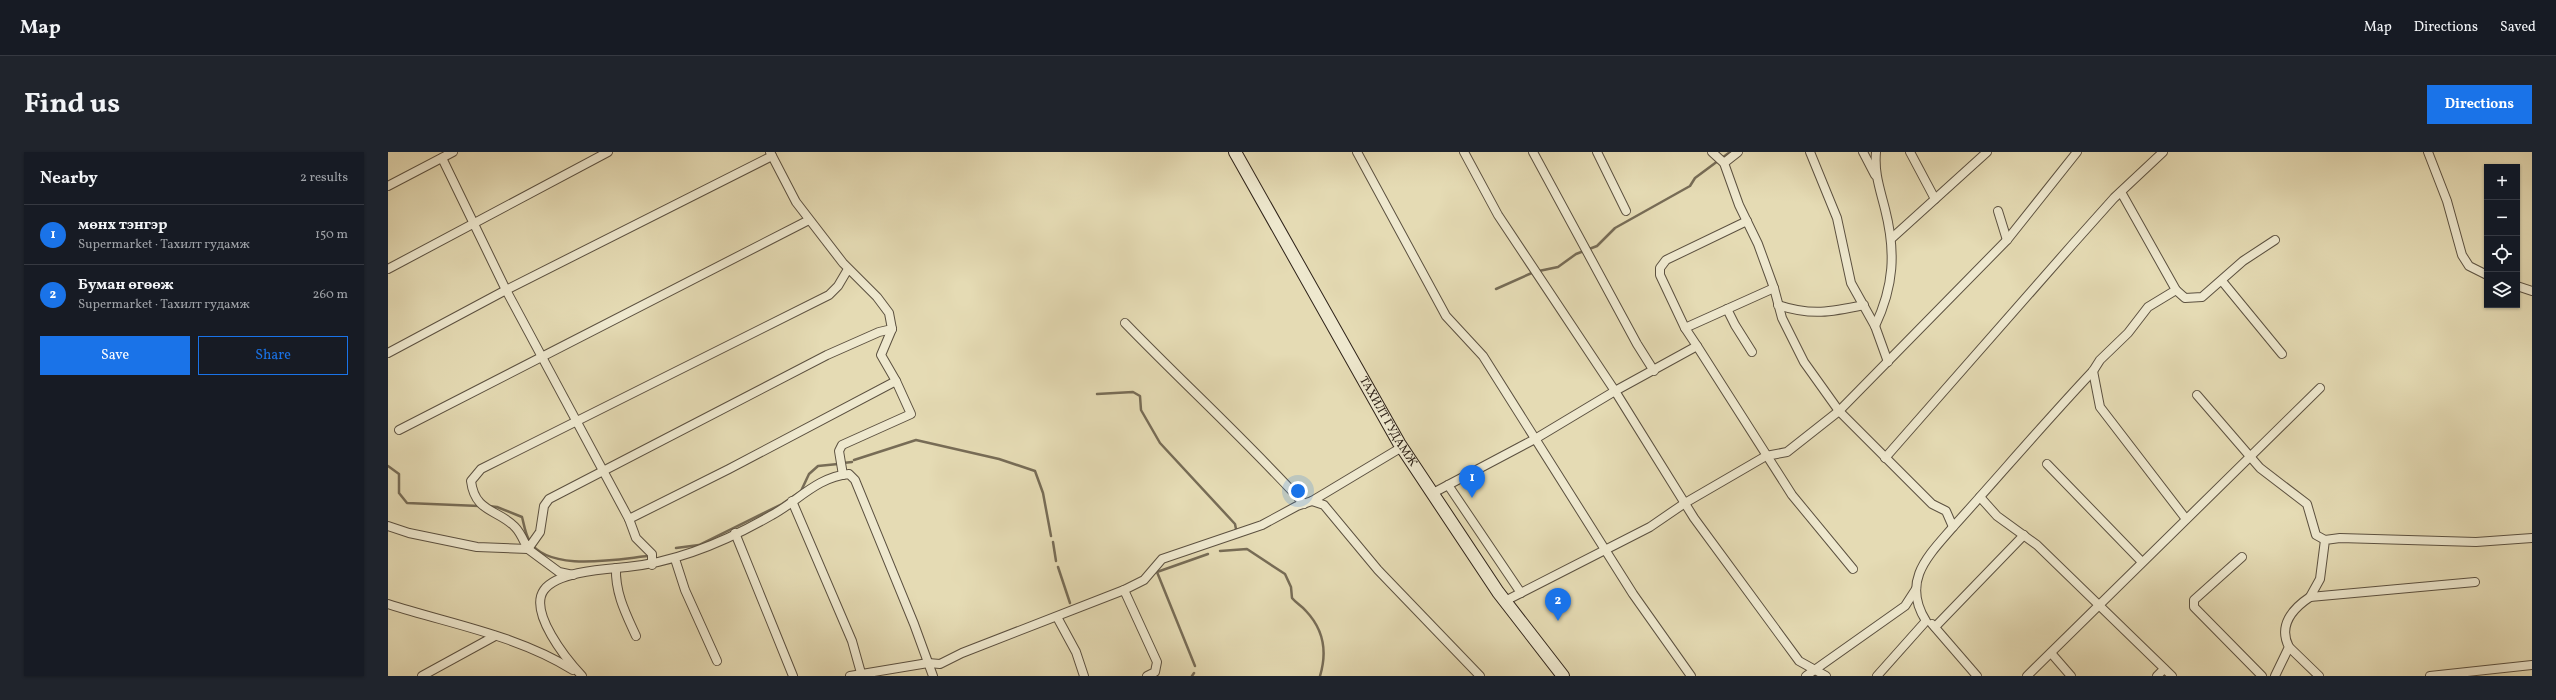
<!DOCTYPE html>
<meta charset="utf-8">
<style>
:root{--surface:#171b24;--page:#20242c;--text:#f1f3f6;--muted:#9ea1a6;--line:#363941;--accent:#1a73e8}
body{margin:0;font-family:Vollkorn,serif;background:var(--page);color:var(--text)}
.controls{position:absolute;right:12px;top:12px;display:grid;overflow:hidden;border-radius:0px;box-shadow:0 1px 3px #0004}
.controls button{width:36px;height:36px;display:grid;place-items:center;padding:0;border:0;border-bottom:1px solid var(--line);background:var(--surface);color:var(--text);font:20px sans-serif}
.you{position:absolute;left:910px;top:339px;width:14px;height:14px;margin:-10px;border:3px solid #fff;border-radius:50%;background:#1a73e8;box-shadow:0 0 0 6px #1a73e833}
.badge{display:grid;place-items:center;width:26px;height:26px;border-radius:50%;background:var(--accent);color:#fff;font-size:13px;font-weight:700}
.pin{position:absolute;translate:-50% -33px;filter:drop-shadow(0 1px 2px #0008)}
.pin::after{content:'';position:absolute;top:21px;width:14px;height:12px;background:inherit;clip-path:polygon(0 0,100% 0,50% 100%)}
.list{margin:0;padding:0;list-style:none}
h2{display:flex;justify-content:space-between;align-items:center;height:52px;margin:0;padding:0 16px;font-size:17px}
h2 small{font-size:13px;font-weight:400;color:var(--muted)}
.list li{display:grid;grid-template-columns:26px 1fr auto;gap:12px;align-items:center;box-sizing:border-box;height:60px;padding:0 16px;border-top:1px solid var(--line)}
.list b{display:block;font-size:15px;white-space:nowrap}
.list p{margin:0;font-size:13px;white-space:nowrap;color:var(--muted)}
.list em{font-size:13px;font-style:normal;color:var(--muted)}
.actions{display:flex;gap:8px;padding:12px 16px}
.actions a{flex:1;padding:9px 0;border:1px solid var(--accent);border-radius:0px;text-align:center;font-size:14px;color:var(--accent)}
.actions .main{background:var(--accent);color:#fff}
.icon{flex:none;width:22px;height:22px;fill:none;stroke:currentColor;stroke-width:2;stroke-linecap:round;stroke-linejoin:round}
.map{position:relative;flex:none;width:2144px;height:524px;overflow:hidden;border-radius:0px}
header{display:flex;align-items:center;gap:24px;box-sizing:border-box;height:56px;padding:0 20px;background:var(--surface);border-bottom:1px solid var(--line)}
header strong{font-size:19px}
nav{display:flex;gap:22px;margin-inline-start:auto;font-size:14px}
.intro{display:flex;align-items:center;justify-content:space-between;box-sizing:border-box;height:96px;padding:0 24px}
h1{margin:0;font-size:28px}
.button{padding:10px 18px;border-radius:0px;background:var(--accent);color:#fff;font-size:14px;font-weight:700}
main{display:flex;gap:24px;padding:0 24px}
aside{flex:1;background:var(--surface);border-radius:0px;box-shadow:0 1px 3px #0004}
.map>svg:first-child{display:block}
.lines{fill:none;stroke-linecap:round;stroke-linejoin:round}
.stream{stroke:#776c56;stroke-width:2.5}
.minor-casing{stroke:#5c5140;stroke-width:10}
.secondary-casing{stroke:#2f2319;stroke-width:14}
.minor{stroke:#eee8ce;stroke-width:8}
.secondary{stroke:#eee8ce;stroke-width:12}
.labels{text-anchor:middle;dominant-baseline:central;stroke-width:3.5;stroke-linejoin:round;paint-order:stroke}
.street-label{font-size:12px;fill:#2f2319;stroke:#eee8ce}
</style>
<header>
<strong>Map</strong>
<nav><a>Map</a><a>Directions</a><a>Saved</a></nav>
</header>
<div class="intro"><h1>Find us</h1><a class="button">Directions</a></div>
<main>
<aside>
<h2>Nearby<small>2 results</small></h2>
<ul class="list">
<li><span class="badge">1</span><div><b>мөнх тэнгэр</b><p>Supermarket · Тахилт гудамж</p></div><em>150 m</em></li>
<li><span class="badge">2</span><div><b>Буман өгөөж</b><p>Supermarket · Тахилт гудамж</p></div><em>260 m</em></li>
</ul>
<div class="actions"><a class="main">Save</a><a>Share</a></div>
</aside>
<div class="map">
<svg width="2144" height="524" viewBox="0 0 2144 524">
<rect width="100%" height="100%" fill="#e5dbb4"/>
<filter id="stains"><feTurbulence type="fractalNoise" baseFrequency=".005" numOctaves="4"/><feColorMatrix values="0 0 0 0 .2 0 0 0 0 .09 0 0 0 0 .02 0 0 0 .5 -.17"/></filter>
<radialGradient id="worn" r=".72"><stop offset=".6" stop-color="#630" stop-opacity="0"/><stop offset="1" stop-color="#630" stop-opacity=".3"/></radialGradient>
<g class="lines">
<g class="stream">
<polyline points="1108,137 1146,120 1170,115 1188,102 1209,94 1227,76 1302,34 1307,26 1342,0"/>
<polyline points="709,242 745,240 752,244 753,258 772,291 847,372 848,377"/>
<polyline points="466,308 528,288 611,307 647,319 655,341 663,384"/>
<polyline points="455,311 464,310"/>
<polyline points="0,314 11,322 11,341 19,351 91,354"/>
<path d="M100,354L109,355L134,365C136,372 137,381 141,388C159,421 229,407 260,404"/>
<polyline points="665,390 668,409"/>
<polyline points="288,396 311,393 394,352 413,339 421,322 430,314 450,312"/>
<path d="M832,399L859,397L897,422L903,435L904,446C909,452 914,454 918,459C936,478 939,501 932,524"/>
<polyline points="670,415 682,451"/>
<polyline points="807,514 769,420 820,402"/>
<polyline points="804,524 806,521"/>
</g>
<g class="minor-casing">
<g id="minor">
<path d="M382,0L408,50L455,111L489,145L501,161L504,177L491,180L439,203L161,347L156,354L152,380L140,397C136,390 133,381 127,375C110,357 87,361 83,329L93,317L441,143L450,134L460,117"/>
<polyline points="969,0 1058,164 1095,204 1245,442 1303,524"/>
<polyline points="1076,0 1110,63 1227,239 1306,366 1411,509 1438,524"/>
<polyline points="1145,0 1249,192 1266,219"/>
<polyline points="1209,0 1238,59"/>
<path d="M1324,0L1336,11L1351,53L1370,92L1386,136L1394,166L1416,210L1451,259L1544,352L1558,359L1565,375C1612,323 1657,270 1705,219L1712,208L1740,181L1760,155L1788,138L1733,40"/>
<polyline points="1422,0 1449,66 1463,131 1487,174 1500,210"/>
<polyline points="1475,0 1487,23"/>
<polyline points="1522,0 1547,47"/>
<polyline points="2040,0 2059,49 2074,103 2081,114 2099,123"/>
<polyline points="54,6 118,138 241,367 248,386 264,402 264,413"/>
<polyline points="1336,11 1350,0"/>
<polyline points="0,34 65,0"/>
<polyline points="1610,59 1619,88"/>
<polyline points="1504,86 1599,0"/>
<polyline points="0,117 220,0"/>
<polyline points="1834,129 1894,202"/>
<polyline points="2129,134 2144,139"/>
<polyline points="1788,138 1797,146 1814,145 1855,109 1887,88"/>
<path d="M1390,153C1423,164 1443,160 1476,153"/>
<polyline points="1339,157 1347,173 1364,200"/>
<path d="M737,171C796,232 859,289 916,352"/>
<path d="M1487,174C1506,134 1508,100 1497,57C1492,37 1486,21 1488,0"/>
<polyline points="1297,176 1272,123 1272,116 1278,108 1359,69"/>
<polyline points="1309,194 1404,343 1465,417"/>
<polyline points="0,201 118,138 384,4"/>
<polyline points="1705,219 1712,255 1798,367"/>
<polyline points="1809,243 1872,316 1919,352 1928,383 1937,388"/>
<polyline points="11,278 421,68"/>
<polyline points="1497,306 1684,93 1726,46 1775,0"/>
<polyline points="1659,312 1754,410"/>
<polyline points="455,323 451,299 454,293 523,262 508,229"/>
<polyline points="1060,333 1133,441"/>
<polyline points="1045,341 1147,287 1227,239 1309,194 1297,176 1386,136"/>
<polyline points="1592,345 1609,364 1649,393 1784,524"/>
<polyline points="404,349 464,489 473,521"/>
<polyline points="924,349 936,353 990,418 1092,524"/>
<polyline points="241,367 341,317 508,229 493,203 504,177"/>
<polyline points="0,374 21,381 89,395 140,397 171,420 185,423"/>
<polyline points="347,381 405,524"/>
<polyline points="1854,405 1806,448 1806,455 1874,524"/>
<polyline points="287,407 297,438 329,509"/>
<path d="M228,416C227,441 238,462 248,484"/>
<polyline points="736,438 769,510 767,520 759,524"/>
<polyline points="1922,445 1932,427 1937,388 1952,386 2088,390 2144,386"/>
<polyline points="1117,449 1262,375 1297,351 1378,304 1399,300 1451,259 1619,88 1689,0"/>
<path d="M0,452C62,472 129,483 185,518"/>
<polyline points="669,465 688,500 696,524"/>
<polyline points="1544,472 1589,524"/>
<polyline points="1547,475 1636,383"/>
<polyline points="1901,495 1931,524"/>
<polyline points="1663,501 1683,524"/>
<polyline points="34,524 107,484"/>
<path d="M194,524C179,508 140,460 156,438C170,419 219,417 239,415C290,410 339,389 384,363C410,349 429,325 461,322L467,328L526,472L545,524"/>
<polyline points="462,524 540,511 552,512 574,501 736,438 756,428 774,407 874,373 909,354 924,349 1014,295"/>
<polyline points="1418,524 1517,454 1528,437"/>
<path d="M1489,524L1538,469C1513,429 1540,404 1565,375"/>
<polyline points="1639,524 1932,236"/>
<polyline points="1769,524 1776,517"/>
<path d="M1887,524L1901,495C1890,474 1904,457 1922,445L2087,430"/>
<polyline points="2042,524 2144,513"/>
</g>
</g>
<g class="secondary-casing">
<g id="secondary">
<path id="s1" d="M847,0L1011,291L1110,440L1175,524"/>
</g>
</g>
<use href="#minor" class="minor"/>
<use href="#secondary" class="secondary"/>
</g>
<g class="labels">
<g class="street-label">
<text stroke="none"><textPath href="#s1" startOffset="310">ТАХИЛТ ГУДАМЖ</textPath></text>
</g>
</g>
<rect width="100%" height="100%" filter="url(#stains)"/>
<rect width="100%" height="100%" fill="url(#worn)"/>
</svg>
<div class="controls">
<button>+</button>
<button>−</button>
<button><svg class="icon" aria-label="locate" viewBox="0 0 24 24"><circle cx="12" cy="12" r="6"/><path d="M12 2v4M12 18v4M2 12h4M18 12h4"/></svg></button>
<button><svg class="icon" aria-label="layers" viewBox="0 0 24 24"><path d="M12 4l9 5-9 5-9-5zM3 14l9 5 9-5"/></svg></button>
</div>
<div class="you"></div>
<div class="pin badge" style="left:1084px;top:346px">1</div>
<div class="pin badge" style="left:1170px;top:469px">2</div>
</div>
</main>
